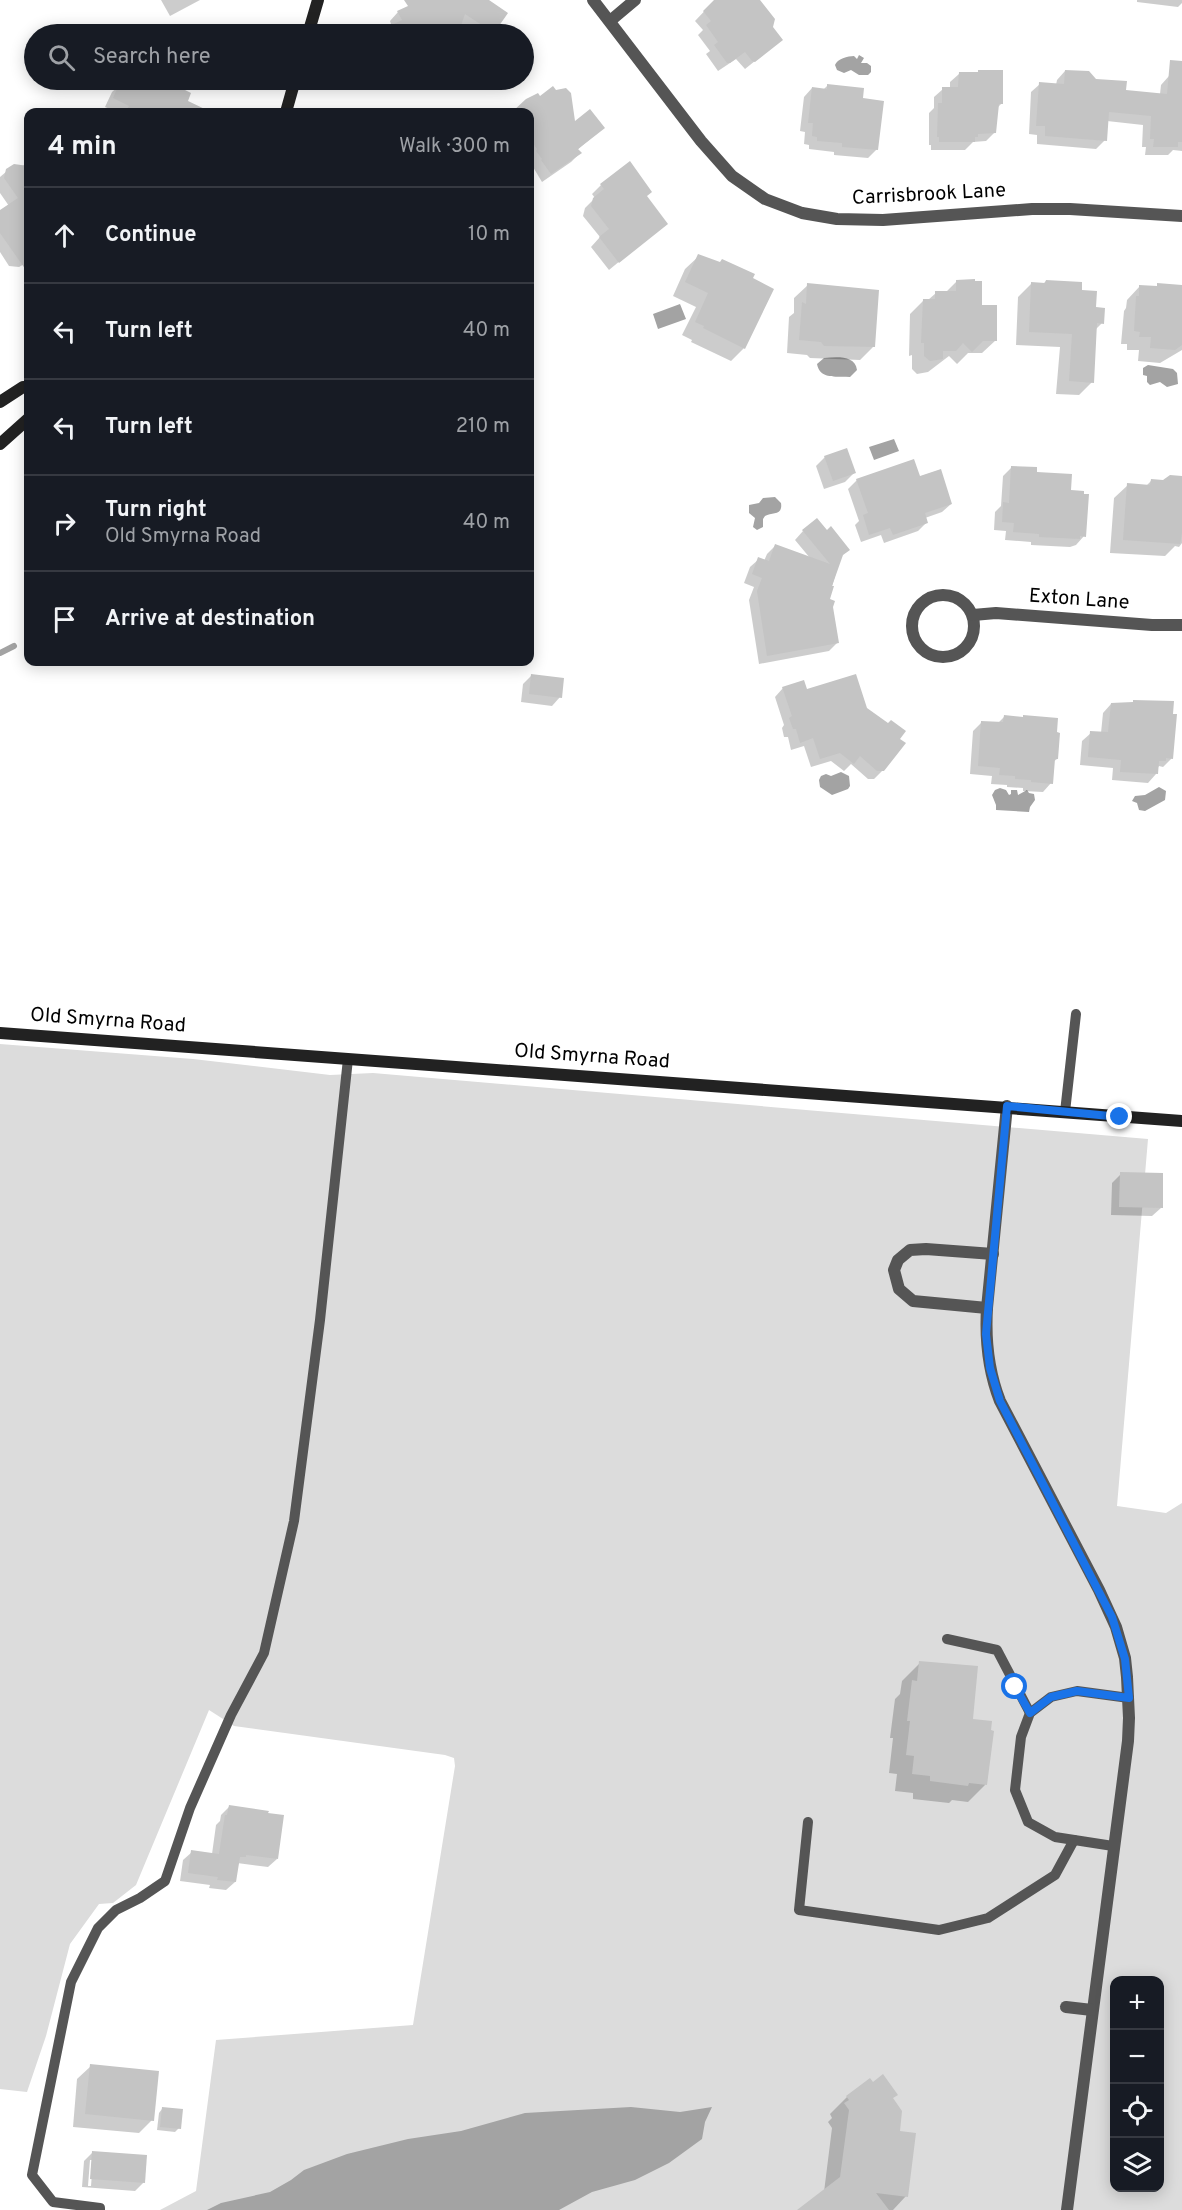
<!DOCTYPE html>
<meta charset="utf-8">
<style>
:root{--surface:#171b24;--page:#242831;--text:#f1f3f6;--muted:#9ea1a6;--line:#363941}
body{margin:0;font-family:Overpass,sans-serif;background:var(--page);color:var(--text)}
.controls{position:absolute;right:18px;bottom:18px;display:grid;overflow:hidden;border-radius:12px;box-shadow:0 3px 15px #0003}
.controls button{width:54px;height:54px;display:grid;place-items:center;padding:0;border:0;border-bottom:2px solid var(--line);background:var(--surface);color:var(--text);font:30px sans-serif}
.stop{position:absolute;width:18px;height:18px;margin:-14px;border:4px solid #1a73e8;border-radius:50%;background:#fff}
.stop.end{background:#1a73e8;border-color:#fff;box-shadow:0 2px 6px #0008}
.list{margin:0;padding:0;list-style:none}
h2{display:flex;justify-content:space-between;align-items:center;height:78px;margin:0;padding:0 24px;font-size:26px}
h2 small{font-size:20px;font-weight:400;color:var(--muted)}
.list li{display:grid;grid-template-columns:39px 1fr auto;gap:18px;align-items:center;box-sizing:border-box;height:96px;padding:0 24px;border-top:2px solid var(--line)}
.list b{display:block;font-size:22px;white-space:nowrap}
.list p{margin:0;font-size:20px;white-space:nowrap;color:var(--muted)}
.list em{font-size:20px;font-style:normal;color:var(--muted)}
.icon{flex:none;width:33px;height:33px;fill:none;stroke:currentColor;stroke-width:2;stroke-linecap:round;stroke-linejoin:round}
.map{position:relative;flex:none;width:1182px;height:2210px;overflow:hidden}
.search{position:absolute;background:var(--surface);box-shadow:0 3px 15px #0003;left:24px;top:24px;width:510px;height:66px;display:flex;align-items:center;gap:15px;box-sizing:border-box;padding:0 21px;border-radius:33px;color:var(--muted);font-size:22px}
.panel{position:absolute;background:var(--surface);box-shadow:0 3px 15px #0003;left:24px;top:108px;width:510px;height:558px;border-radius:12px}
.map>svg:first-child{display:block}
.green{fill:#dcdcdc;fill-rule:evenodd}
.water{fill:#a3a3a3}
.shadow{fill:#0003;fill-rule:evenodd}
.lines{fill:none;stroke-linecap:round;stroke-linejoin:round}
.stream{stroke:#a3a3a3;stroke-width:6}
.building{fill:#c4c4c4}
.lane{stroke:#555;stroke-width:10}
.street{stroke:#555;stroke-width:12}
.secondary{stroke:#222;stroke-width:12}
.route{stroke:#1a73e8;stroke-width:8}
.labels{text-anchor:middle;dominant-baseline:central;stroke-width:6;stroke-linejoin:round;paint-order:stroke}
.street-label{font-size:20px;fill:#000;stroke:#fff}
</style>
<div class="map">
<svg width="1182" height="2210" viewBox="0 0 1182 2210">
<rect width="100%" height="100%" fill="#fff"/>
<path class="green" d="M0,1044L193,1059L330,1075L373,1073L1148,1139L1117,1506L1166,1513L1182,1503V2210H160L196,2191L216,2040L413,2025L455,1766L454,1758L445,1755L234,1726L209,1710L136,1885L113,1903L99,1904L70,1944L46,2036L27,2092L0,2089ZM1114,1980H1160V2188H1114Z"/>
<g class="water">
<path d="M859,55L864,58L861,63H867L871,66V72L868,75H859L851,70L844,73L837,70L835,65C837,59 848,56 854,56L857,59Z"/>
<polygon points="680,304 686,319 658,329 653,314"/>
<path d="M824,358C837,357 855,355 857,370L850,377C837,376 820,380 817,364Z"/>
<polygon points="1148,365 1173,369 1177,373 1178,384 1167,387 1160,382 1150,385 1147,382 1147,376 1143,375 1143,368"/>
<polygon points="894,439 899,451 874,460 869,447"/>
<path d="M775,497L781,503C783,516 772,512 765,516L763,519V527L757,530L753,527L755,518L749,513V505L759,503L763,498Z"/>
<polygon points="841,772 849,776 850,786 848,789 832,795 820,787 819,780 821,776 826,774 831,776"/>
<polygon points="1159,787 1166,791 1165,800 1145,811 1139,810 1137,803 1132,801 1135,796 1145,795"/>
<polygon points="1000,788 1006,790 1009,795 1011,794 1011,790 1017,790 1018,795 1027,790 1029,793 1034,794 1035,800 1030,807 1029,812 996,810 996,805 992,795 995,790"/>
<polygon points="631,2107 680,2112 712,2107 705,2122 702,2139 669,2163 635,2180 592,2192 559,2210 207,2210 221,2203 270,2192 291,2180 304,2170 347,2154 408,2139 461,2131 525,2113"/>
</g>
<g class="shadow">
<polygon points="161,0 200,0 170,16"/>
<polygon points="423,0 477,0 506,14 492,34 383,34 392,27 390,21 398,12"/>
<polygon points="715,0 759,0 772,27 781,40 745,69 736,59 718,71 706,54 710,51 698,35 703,30 695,21"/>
<polygon points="1137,0 1182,0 1182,3 1178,7 1137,2"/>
<polygon points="1065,71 1125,91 1160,94 1161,85 1169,76 1182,77 1182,151 1173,150 1168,155 1145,155 1146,147 1142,147 1143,125 1107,121 1105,140 1096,149 1037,144 1037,135 1029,134 1031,92 1040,84 1056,85 1057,80"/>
<polygon points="959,74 1002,103 997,108 995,132 986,141 973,142 965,150 931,150 931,145 929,145 929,113 934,108 934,97 943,89 950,89 950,82"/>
<polygon points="127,80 184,80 181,89 188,103 184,112 117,112 105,107 112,92 121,84 124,86"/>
<polygon points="418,80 432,80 425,84"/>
<polygon points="450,80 467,80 460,86"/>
<polygon points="827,86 861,99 877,149 868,158 834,155 834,152 809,149 809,145 804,144 805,132 800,131 804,97 812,88 823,90"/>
<polygon points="529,99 574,123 603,128 577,150 580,153 571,162 542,182 530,162 530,112 514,112"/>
<polygon points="25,165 28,169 28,262 19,267 9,266 0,252 0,212 9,206 0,193 0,177 7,171"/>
<polygon points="601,185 645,196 638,246 609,270 591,247 600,237 583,216 585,208 595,198 592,194"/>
<polygon points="699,256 744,348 731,361 691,342 692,340 682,335 696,307 673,296 685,269"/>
<polygon points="957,281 981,306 996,340 982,353 968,353 957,364 949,356 928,372 917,374 912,369 912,355 909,356 910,314 923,301 928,300 936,293 945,293"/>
<polygon points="1046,281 1095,309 1102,323 1095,330 1092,382 1079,395 1056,394 1060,347 1016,345 1018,297 1032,283 1043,284"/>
<polygon points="808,285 873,347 860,360 810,358 807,355 787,353 789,317 794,313 794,298"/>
<polygon points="1140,286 1182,286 1182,350 1160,363 1138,361 1139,350 1127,350 1127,344 1121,344 1124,311 1126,308 1127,300"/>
<polygon points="825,457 854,473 845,482 824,489 816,466"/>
<polygon points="1012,467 1070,491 1084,536 1076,545 1070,547 1031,545 1031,542 1005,540 1006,531 994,530 995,512 1001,506 1003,476"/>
<polygon points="919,478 951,504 942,512 925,518 927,522 918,531 884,543 881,535 861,542 855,525 859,521 848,489 857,480"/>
<polygon points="1182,480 1182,543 1179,547 1175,546 1165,556 1110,553 1114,498 1128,485 1146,486 1151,481"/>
<polygon points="803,531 841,556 828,600 831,607 837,643 829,651 759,664 749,600 754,587 744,583 750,567 759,559 764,561 767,554 775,546 810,558 795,540"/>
<polygon points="531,676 560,697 552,706 521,702 523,684"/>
<polygon points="783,688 806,691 866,709 883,770 874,779 868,779 851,764 844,771 831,761 811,767 804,746 791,750 788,737 784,737 782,728 784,725 775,697"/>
<polygon points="1134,701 1172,758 1163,767 1159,766 1157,769 1156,774 1148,783 1112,780 1113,768 1080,765 1082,741 1091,733 1101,733 1103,713 1111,704 1131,704"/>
<polygon points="1004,717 1057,759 1053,762 1051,783 1043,792 1023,791 1023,788 1007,787 1007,785 991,784 992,776 970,774 973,731 982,722 998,723"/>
<polygon points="1121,1174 1161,1208 1152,1216 1111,1215 1112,1183"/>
<polygon points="920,1663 972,1720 985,1785 968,1802 952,1800 949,1803 913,1799 913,1793 895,1791 897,1774 889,1773 893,1738 890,1738 895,1699 900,1694 902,1681"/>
<polygon points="229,1807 277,1859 268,1867 237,1863 235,1882 226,1890 209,1888 210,1885 180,1881 183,1860 192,1852 212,1854 216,1825 220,1821 221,1815"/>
<polygon points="91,2066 152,2120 139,2133 73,2127 77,2079"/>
<polygon points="847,2097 891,2099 898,2132 906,2196 893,2210 800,2210 824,2192 832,2128 828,2122 832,2118 830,2114"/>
<polygon points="162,2109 179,2128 175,2132 157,2130 159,2113"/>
<path d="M92,2153L144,2182L135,2191L82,2187L84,2161ZM90,2160H93L91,2186H88Z"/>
</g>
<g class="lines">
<polyline class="stream" points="0,653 14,646"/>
</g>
<g class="building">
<polygon points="404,0 489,0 508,13 494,33 465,14 458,34 373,34 402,20 397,11 408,6"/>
<polygon points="714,0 760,0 775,19 773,27 783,40 755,62 752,61 745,52 730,63 727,63 714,45 718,42 706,25 711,21 703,11"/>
<polygon points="1170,60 1182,61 1182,142 1178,142 1178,147 1153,147 1154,139 1150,139 1151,116 1109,112 1107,141 1045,136 1045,126 1036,126 1039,82 1064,84 1065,70 1089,71 1096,79 1127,81 1126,90 1167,94"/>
<polygon points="978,70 1003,70 1003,104 999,104 996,133 978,134 978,137 975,137 975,142 939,142 939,137 937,137 938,103 942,103 942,87 958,87 959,72 978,72"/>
<polygon points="140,80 187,80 183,89 191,93 188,101 211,112 125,112 129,106 113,98 120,82 135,89"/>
<polygon points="827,84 864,88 863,98 884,101 878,150 842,147 842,143 817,141 817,137 812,136 813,123 808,123 812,87 827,89"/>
<polygon points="553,86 556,90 566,88 571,93 575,121 590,109 605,128 578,149 582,153 551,174 541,160 542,159 536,151 537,149 530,139 530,112 512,112 526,99 538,93 540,96"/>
<polygon points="630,161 652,192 647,196 668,224 619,263 599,237 609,229 591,206 593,198 604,189 600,184"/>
<polygon points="14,164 28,166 28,273 0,233 0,210 18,198 4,178 6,169"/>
<polygon points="698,254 720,262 722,259 755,274 753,278 774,289 745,349 703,328 704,326 695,322 708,293 685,282"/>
<polygon points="975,279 975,281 982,281 982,305 997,305 997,341 983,341 972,352 963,343 956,351 943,351 943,359 930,361 924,356 924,343 921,343 923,299 935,299 935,291 956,291 956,280"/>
<polygon points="1046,280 1082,282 1082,290 1097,291 1096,307 1105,308 1104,324 1097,323 1094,383 1069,381 1072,334 1029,332 1031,282 1045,283"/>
<polygon points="807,283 879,290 875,347 824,346 821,342 799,340 802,302 806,304"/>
<polygon points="1157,283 1182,285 1182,345 1175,350 1150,348 1151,337 1139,337 1140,332 1134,331 1136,296 1139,296 1139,285 1157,286"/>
<polygon points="847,448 856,473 833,481 824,456"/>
<polygon points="914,459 920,476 941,469 952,504 925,513 928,523 893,535 890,528 869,535 863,515 868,513 856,479"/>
<polygon points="1011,466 1037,467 1037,472 1072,474 1071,490 1084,491 1084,494 1089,494 1086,537 1080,536 1080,539 1039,537 1039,534 1013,532 1014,523 1002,522 1003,502 1009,503"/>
<polygon points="1170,475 1182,476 1182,533 1180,544 1123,540 1127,483 1150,485 1151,479 1163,480"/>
<polygon points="817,518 827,530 831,526 850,550 843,555 832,586 834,586 830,599 835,601 833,607 839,643 767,656 757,591 762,578 752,574 758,557 769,561 775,544 830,564 802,530"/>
<polygon points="531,674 564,678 562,698 529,694"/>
<polygon points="856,674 867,708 888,723 891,720 906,731 900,739 906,743 884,771 877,771 860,756 854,764 840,753 820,759 813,738 800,743 796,729 793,729 789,718 792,716 782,687 804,680 807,689"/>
<polygon points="1133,700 1174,701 1173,714 1177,714 1173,759 1166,758 1166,761 1159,761 1158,774 1120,772 1121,760 1088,757 1090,731 1108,732 1111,703 1133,702"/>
<polygon points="1004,715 1023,717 1023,715 1058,718 1057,732 1060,733 1058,759 1055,759 1053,784 1031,782 1031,780 1015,779 1015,776 999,775 1000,768 978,766 981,721 1003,722"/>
<polygon points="1120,1172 1163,1173 1163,1208 1119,1207"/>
<polygon points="919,1661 978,1666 973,1719 992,1721 991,1730 994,1731 987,1785 969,1783 968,1786 930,1781 930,1776 912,1774 914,1756 906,1755 910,1721 907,1721 912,1680 917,1681"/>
<polygon points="229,1805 269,1811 268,1813 284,1815 278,1859 246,1855 246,1857 240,1857 236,1882 217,1880 218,1877 188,1873 191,1850 219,1854 225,1815 227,1815"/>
<polygon points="90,2064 159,2071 154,2121 85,2114"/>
<polygon points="883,2074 898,2095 893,2098 902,2111 900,2131 916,2133 908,2197 876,2193 889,2210 797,2210 840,2177 849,2110 844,2103 849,2100 846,2096 870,2078 873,2082"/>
<polygon points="162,2107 183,2109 181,2129 160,2127"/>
<polygon points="92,2151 147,2155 145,2183 90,2179"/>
</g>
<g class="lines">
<g class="lane">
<polyline points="1065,1112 1076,1014"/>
<polyline points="947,1639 997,1650 1030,1713"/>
<polyline points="808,1822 799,1910 939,1930 988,1918 1055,1875 1074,1840"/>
<polyline points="1113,1846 1055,1837 1028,1822 1015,1790 1021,1737 1030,1713 1051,1697 1077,1691 1129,1698"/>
<polyline points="100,2210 100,2208 53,2202 32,2175 71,1982 98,1928 116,1910 140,1898 165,1881 190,1808 231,1715 264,1653 294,1521 320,1320 348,1059"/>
</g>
<g class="street">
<polyline points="593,0 701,141 732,176 765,199 802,213 837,219 883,220 1032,209 1070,209 1182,216"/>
<polyline points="610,21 635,0"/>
<circle cx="943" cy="626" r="31"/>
<polyline points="973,615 996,613 1152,625 1182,625"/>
<path d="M1007,1106L987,1308C985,1341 988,1370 1000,1401L1099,1590L1116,1627L1125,1658L1127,1677L1129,1718L1128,1741L1067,2210"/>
<polyline points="987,1308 913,1301 899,1289 894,1270 898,1260 910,1250 926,1249 993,1254"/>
<polyline points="1066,2007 1092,2010"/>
</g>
<g class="secondary">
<polyline points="308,34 318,0"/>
<polyline points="286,112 295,80"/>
<polyline points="0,402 23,387 28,387"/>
<polyline points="0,444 28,419"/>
<polyline points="0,1033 1182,1121"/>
</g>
</g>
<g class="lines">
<polyline class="route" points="1015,1687 1030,1713 1051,1697 1077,1691 1129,1698 1125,1659 1112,1617 1000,1401 990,1368 986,1334 1007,1106 1120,1117"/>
</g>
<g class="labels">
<g class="street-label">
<text transform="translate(929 195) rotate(-3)">Carrisbrook Lane</text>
<text transform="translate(1079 600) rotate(4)">Exton Lane</text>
<text transform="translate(108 1021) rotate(4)">Old Smyrna Road</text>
<text transform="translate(592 1057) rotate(4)">Old Smyrna Road</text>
</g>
</g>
</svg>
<div class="controls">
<button>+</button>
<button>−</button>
<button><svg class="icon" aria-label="locate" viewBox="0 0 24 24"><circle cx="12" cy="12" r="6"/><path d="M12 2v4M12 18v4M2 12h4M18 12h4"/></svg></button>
<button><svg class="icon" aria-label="layers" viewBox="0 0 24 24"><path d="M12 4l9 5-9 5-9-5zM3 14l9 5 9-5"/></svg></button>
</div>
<div class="stop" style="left:1015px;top:1687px"></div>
<div class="stop end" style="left:1120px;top:1117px"></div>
<div class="search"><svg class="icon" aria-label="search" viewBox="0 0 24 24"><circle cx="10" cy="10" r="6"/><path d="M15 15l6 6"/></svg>Search here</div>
<section class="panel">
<h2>4 min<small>Walk · 300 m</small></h2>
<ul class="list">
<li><svg class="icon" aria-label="ahead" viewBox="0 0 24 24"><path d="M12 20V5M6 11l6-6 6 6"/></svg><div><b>Continue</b></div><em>10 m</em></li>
<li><svg class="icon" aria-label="left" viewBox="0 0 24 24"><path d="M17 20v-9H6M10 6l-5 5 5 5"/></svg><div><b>Turn left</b></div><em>40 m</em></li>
<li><svg class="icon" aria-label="left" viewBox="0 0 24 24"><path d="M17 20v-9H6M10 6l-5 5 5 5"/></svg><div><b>Turn left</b></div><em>210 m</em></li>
<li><svg class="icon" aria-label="right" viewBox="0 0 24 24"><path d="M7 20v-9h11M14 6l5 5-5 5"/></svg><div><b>Turn right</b><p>Old Smyrna Road</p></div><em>40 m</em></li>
<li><svg class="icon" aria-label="arrive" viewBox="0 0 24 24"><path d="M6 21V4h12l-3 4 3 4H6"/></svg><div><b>Arrive at destination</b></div></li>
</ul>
</section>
</div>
